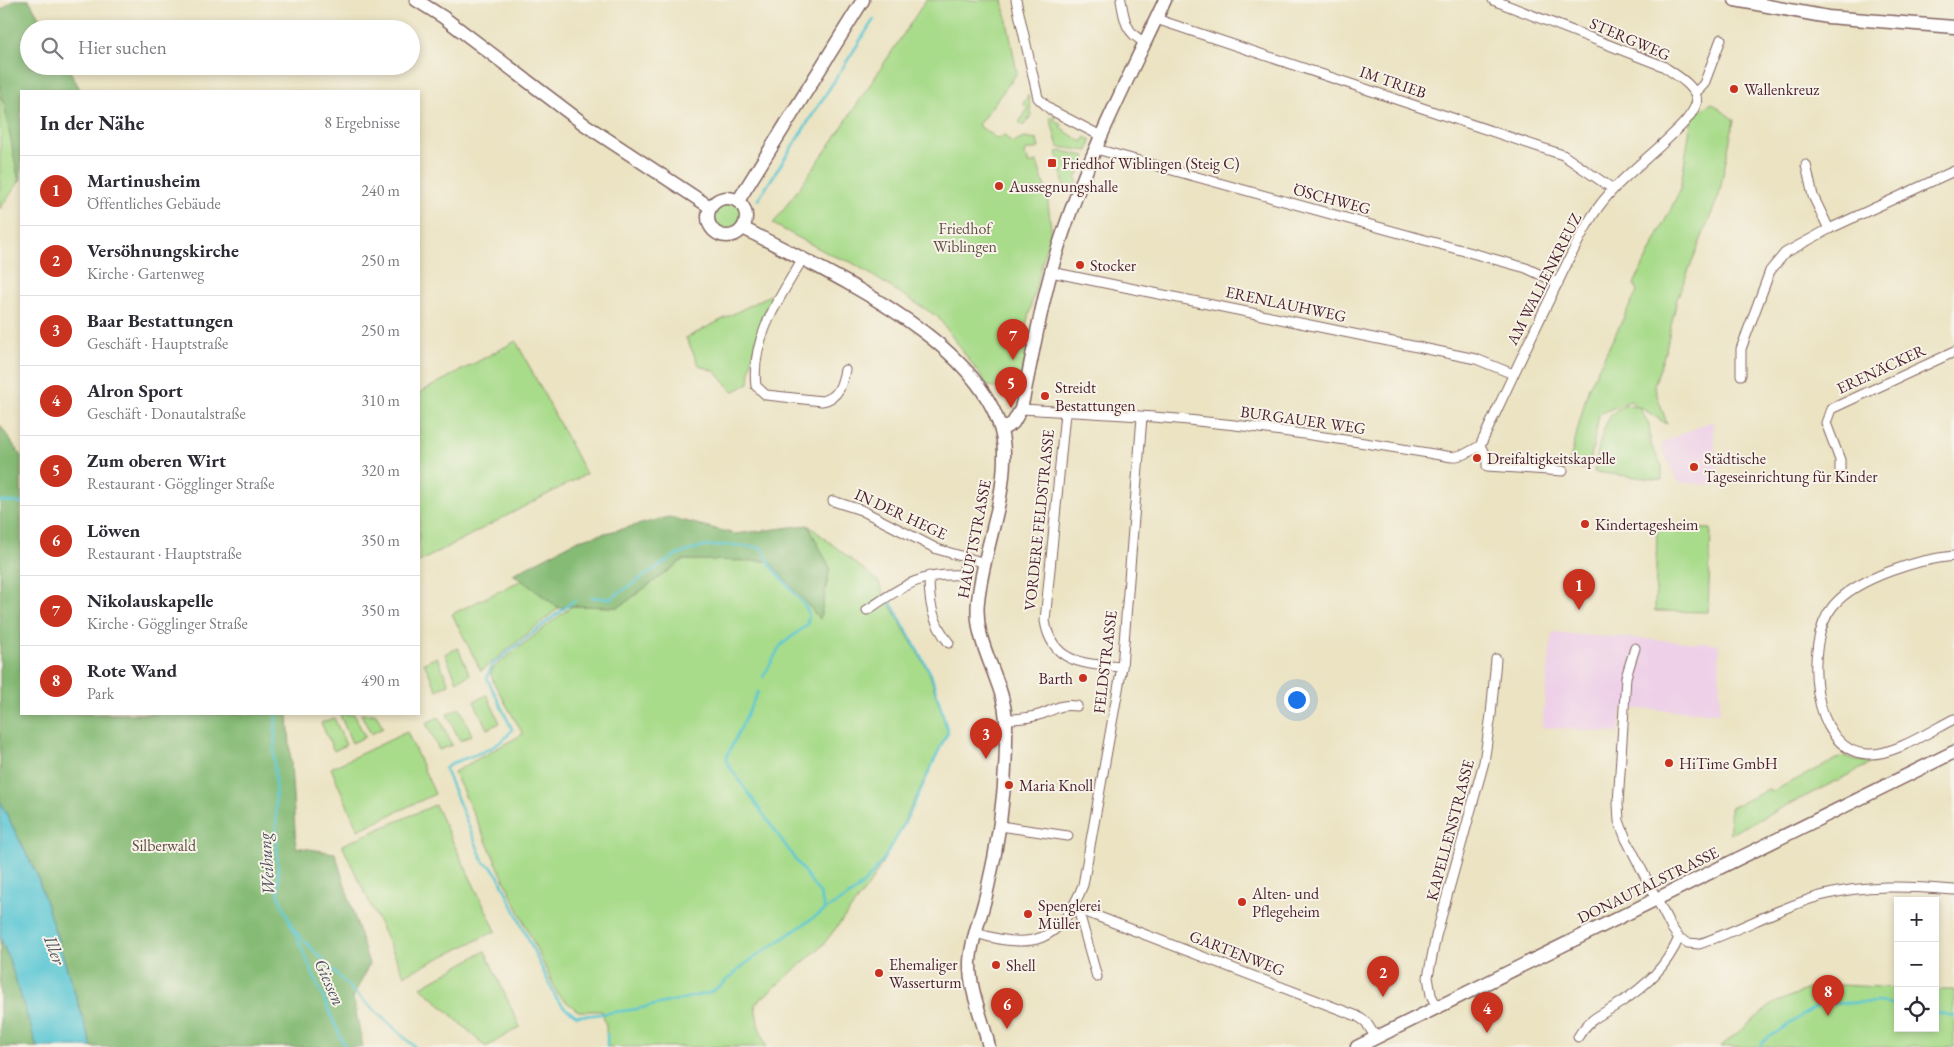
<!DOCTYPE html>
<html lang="de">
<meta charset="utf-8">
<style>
:root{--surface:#fff;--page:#f2f2f3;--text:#2b2b33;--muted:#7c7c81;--line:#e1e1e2;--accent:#c8321e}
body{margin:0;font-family:"EB Garamond",serif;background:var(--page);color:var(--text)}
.controls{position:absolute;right:15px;bottom:15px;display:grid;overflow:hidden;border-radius:0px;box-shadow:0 2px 8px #0003}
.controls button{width:45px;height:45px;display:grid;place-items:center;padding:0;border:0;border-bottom:1px solid var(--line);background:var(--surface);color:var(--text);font:25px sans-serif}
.you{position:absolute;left:1296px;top:699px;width:18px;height:18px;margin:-12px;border:4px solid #fff;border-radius:50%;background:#1a73e8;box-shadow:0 0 0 8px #1a73e833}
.badge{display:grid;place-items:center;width:32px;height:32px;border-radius:50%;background:var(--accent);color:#fff;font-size:16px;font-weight:700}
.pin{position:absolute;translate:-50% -41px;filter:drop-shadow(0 1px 2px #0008)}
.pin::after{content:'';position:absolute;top:26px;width:18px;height:15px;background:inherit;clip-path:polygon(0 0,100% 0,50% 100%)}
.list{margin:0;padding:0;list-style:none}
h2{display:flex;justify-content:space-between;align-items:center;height:65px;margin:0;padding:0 20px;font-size:21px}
h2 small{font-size:16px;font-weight:400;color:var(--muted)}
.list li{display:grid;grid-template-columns:32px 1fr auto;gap:15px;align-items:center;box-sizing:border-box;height:70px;padding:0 20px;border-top:1px solid var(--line)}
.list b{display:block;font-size:19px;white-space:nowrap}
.list p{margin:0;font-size:16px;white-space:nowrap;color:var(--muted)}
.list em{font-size:16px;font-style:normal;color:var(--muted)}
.icon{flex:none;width:28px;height:28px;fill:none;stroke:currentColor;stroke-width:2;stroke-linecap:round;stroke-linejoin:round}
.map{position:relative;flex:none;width:1954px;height:1047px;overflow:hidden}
.search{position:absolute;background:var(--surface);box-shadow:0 2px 8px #0003;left:20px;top:20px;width:400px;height:55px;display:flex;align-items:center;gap:12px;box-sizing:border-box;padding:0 18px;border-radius:28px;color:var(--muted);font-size:19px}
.panel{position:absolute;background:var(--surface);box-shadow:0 2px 8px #0003;left:20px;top:90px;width:400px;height:625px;border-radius:0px}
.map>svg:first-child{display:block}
.built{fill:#eed0e8}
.green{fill:#a8db8a;stroke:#797d5a}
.forest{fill:#86bb76;stroke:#686d50}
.water{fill:#5bc7d4;stroke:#527380}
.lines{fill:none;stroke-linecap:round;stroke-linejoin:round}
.stream{stroke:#5bc7d4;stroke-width:2.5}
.street-casing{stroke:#826460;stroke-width:11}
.secondary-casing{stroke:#826460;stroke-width:15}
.street{stroke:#fff;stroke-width:9}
.secondary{stroke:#fff;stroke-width:12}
.poi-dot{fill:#c8321e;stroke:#f7f3e8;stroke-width:2}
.labels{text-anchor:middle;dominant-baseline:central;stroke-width:4;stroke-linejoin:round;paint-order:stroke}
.street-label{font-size:16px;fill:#4a1f2b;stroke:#f7f3e8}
.poi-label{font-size:16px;fill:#4a1f2b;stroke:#f7f3e8;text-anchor:start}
.park-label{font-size:16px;fill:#624e43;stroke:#f7f3e8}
.water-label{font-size:18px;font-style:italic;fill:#4f515e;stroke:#f7f3e8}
</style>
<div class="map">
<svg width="1954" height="1047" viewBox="0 0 1954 1047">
<rect width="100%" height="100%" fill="#f7f3e8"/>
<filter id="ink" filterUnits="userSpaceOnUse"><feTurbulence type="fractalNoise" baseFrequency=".02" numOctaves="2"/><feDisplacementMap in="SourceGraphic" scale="10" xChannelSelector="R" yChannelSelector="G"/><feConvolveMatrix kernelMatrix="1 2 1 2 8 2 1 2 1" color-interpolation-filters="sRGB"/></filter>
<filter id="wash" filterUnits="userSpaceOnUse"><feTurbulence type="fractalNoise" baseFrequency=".0096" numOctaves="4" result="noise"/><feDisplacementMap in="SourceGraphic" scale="20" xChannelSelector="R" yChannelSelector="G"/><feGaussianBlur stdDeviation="1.12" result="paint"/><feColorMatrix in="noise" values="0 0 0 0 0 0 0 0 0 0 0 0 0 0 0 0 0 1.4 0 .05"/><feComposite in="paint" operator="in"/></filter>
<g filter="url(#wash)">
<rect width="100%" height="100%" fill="#ebe3c2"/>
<g class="built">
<polygon points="1712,421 1720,486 1678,482 1663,451 1661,443"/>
<polygon points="1552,633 1719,644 1720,713 1621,708 1619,733 1542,727"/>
</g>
<g class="green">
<polygon points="926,0 1003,0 1017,73 978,125 997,139 1004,135 1012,143 1024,138 1037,140 1039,148 1025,151 1024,155 1028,159 1028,164 1037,162 1047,194 1051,229 1025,329 1032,332 1018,392 988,386 938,317 851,262 831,255 773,224 832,142"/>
<polygon points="0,95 4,103 19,182 0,209"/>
<polygon points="1028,95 1032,115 1023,126 1019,122 1028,109 1023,104"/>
<path d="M1712,103L1734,120L1719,195L1677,299L1666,349L1654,386L1667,424L1638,406L1649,424L1651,445L1662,466V480L1594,472C1599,449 1603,398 1637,406L1630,401L1599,414L1589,469L1568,468L1588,389L1637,291L1634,284L1680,190L1692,116Z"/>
<polygon points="1053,116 1056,117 1054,120 1062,125 1060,128 1082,142 1086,137 1091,140 1088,151 1058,147 1050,117"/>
<polygon points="1062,151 1086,156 1076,179 1078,181 1073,190 1064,186 1057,152"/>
<circle cx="727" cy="217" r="19"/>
<path d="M772,294C761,324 751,351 749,383L733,392L716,372L699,365L686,338Z"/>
<polygon points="516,341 586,474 419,562 419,393"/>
<polygon points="808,525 878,581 886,598 929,672 948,732 892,846 868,887 822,946 755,1004 758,1024 766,1047 607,1047 606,1026 602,1011 578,1011 558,995 454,772 523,734 494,683 491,674 493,668 572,606 619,607 683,560 769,561 820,619 830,568"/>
<polygon points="1657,528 1711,529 1708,612 1655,611"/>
<polygon points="522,580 559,608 481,671 452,614"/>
<polygon points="458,648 470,675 457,681 445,654"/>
<polygon points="437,657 449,684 437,690 424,663"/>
<polygon points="487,695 500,723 487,729 474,701"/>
<polygon points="460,708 472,735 460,741 447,714"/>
<polygon points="343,714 354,714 365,737 352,743 340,715"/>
<polygon points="361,714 376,714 383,728 371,734"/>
<polygon points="439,717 452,745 439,750 426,723"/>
<polygon points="334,718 346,745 334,751 321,723"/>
<polygon points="407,732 435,794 358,830 331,768"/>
<polygon points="1843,756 1868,763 1868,765 1730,834 1730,808 1770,789 1771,792"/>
<polygon points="435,805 496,931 404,975 342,845"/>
<polygon points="485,951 520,1027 486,1047 421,987"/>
<polygon points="1819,984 1898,988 1898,1028 1935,1028 1935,990 1954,990 1954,1047 1720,1047 1773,1004"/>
</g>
<g class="forest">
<polygon points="14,0 29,0 46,29 29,29 29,66 67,66 81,91 21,91 21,179 19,182 4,104 0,95 0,11"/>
<polygon points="0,425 21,456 21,714 288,714 296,847 335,853 369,964 353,998 363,1047 92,1047 37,875 0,801"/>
<polygon points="669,517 735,534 808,525 830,568 820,619 769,561 683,560 619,607 572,606 559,608 513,574 578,540"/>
<polygon points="0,937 10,962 37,1047 0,1047"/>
</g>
<polygon class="water" points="0,801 37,875 92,1047 37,1047 10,962 0,937"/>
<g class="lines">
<g class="stream">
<polyline points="758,200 874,19"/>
<polyline points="0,501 21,503"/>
<polyline points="592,597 610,599 674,556 703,546 734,545 762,548 771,566 805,606 809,614 807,625 781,645 763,677"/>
<path d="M575,600L492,665L487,678L512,729C502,749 469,756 450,764L445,769L484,863L492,867L499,877L556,998L565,1008L577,1016L593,1015L637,1009L709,993L720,986L745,964L825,910L820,894L727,763L726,758L758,692"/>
<polyline points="276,714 274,753 279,897 345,1047"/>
<path d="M825,910C834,904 845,899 854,892C896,859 923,780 948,732L931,674L890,601"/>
<polyline points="293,929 352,990 415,1047"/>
<polyline points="1935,1012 1954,1016"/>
<polyline points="607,1034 607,1047"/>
<polyline points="1759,1047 1765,1040 1820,1004 1880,1002 1898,1005"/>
</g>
</g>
</g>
<g filter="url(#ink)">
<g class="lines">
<g class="street-casing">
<g id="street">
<polyline points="1016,0 1038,98 1051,110 1101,136"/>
<path d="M1121,0C1124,19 1126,34 1145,42"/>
<polyline points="1156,19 1563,155 1613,189"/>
<polyline points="1695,93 1704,84 1721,39"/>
<polyline points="1096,149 1526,268 1558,283"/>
<polyline points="1806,165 1813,196 1829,229"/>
<path d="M802,260C780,297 750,340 756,386L766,395L822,401C839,398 842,384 845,370"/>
<polyline points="1051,272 1476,359 1513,374"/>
<polyline points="1741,375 1741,349 1770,271 1785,253 1829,229 1954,171"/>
<path d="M1021,409C1069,412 1117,414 1165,418C1261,426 1357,441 1452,457L1465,454L1480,446L1487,458V466L1563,471"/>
<path d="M1065,413L1045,621C1052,664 1085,664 1122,667"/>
<path d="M1480,446C1504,395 1528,343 1553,292C1566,266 1578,239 1593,215C1610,188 1636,168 1659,147C1671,135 1690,121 1696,104C1701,88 1674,74 1663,66L1493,0"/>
<polyline points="1840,476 1840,460 1826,423 1831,409 1954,352"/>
<polyline points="833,501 861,510 937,549 985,563"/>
<path d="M1954,556C1919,559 1856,578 1833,606C1803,642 1811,751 1867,754C1893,756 1930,731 1954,719"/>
<path d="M929,576C929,602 932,622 949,643"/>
<path d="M867,610C902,587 918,573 962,575L967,558"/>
<path d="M1635,648L1626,677L1618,804L1619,821L1626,839L1671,927L1679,938L1688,943L1699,944C1740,930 1778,908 1820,896C1865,884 1909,886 1954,890"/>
<path d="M1006,719C1018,719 1030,718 1042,714C1058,708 1059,704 1077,706"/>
<polyline points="1000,826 1068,836"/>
<polyline points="1073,907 1357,1016 1366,1022 1376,1038"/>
<polyline points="1078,909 1097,977"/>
<path d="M976,933C1032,951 1061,942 1083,885L1122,667L1142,417"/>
<polyline points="1437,1007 1431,995 1428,977 1436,936 1484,762 1491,715 1496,659"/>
<path d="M1578,1037C1590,1017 1602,1015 1620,1003C1646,986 1666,967 1679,938"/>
</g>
</g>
<g class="secondary-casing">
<g id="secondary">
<polyline points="416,0 443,17 584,124 710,207"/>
<polyline points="1735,0 1828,17 1954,27"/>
<circle cx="727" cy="217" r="19"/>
<polyline points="738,201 863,0"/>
<path d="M743,228C823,271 1002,347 1004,453C1005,504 983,551 978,601C973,646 1005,679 1006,723C1007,779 1000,837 987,891C982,915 971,938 970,962C969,990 983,1019 989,1047"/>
<path d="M1001,430L1013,423L1021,409C1034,350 1043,290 1063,233C1090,152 1129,77 1165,0"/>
<polyline points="1357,1047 1954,752"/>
</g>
</g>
<use href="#street" class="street"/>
<use href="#secondary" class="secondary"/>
</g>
</g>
<g class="poi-dot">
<circle cx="1734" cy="89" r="5"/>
<rect x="1047" y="158" width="10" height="10" rx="2.5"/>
<circle cx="999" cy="186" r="5"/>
<circle cx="1080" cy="265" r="5"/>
<circle cx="1045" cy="396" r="5"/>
<circle cx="1477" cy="458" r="5"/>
<circle cx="1694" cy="467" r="5"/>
<circle cx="1585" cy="524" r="5"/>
<circle cx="1083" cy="678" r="5"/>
<circle cx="1669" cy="763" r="5"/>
<circle cx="1009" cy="785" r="5"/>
<circle cx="1242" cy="902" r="5"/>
<circle cx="1028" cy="914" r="5"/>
<circle cx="996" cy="965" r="5"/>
<circle cx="879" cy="973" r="5"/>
</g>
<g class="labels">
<g class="street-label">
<text transform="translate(1630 39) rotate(23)">STERGWEG</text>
<text transform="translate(1393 82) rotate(19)">IM TRIEB</text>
<text transform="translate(1332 199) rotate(15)">ÖSCHWEG</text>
<text transform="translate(1544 279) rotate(-63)">AM WALLENKREUZ</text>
<text transform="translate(1286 304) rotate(12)">ERENLAUHWEG</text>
<text transform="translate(1881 369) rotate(-25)">ERENÄCKER</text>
<text transform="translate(1303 420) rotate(8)">BURGAUER WEG</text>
<text transform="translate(901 514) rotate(25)">IN DER HEGE</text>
<text transform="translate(1039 520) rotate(-84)">VORDERE FELDSTRASSE</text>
<text transform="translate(974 539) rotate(-79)">HAUPTSTRASSE</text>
<text transform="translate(1105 662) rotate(-83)">FELDSTRASSE</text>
<text transform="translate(1450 830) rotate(-75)">KAPELLENSTRASSE</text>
<text transform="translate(1648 885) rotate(-26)">DONAUTALSTRASSE</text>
<text transform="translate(1237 953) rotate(21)">GARTENWEG</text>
</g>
<g class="poi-label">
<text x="1744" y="89">Wallenkreuz</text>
<text x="1062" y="163">Friedhof Wiblingen (Steig C)</text>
<text x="1009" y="186">Aussegnungshalle</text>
<text x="1090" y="265">Stocker</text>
<text x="1055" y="387">Streidt<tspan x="1055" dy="18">Bestattungen</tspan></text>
<text x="1487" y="458">Dreifaltigkeitskapelle</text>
<text x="1704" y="458">Städtische<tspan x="1704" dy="18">Tageseinrichtung für Kinder</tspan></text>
<text x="1595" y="524">Kindertagesheim</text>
<text x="1073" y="678" text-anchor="end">Barth</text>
<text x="1679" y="763">HiTime GmbH</text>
<text x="1019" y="785">Maria Knoll</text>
<text x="1252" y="893">Alten- und<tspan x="1252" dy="18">Pflegeheim</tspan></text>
<text x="1038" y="905">Spenglerei<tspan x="1038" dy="18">Müller</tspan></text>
<text x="889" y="964">Ehemaliger<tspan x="889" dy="18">Wasserturm</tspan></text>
<text x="1006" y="965">Shell</text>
</g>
<g class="park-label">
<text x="965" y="228">Friedhof<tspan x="965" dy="18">Wiblingen</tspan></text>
<text x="164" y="845">Silberwald</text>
</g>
<g class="water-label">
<text transform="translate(266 864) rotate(-94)">Weihung</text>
<text transform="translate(55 950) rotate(69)">Iller</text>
<text transform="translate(330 982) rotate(66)">Giessen</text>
</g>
</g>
</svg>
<div class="controls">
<button>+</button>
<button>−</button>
<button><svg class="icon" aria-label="locate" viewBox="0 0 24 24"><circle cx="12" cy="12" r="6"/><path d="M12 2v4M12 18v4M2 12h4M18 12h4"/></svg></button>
</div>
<div class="you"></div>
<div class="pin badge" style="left:1579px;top:610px">1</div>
<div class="pin badge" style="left:1383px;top:997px">2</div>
<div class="pin badge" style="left:986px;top:759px">3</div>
<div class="pin badge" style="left:1487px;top:1033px">4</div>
<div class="pin badge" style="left:1011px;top:408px">5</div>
<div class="pin badge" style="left:1007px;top:1029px">6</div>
<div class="pin badge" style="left:1013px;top:360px">7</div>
<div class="pin badge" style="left:1828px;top:1016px">8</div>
<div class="search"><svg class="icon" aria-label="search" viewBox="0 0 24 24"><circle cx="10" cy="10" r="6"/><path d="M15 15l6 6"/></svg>Hier suchen</div>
<section class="panel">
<h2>In der Nähe<small>8 Ergebnisse</small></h2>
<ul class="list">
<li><span class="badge">1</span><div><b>Martinusheim</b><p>Öffentliches Gebäude</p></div><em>240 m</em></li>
<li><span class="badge">2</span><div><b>Versöhnungskirche</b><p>Kirche · Gartenweg</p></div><em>250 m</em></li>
<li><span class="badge">3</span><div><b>Baar Bestattungen</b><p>Geschäft · Hauptstraße</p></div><em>250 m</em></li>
<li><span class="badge">4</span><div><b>Alron Sport</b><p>Geschäft · Donautalstraße</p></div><em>310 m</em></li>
<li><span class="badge">5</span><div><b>Zum oberen Wirt</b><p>Restaurant · Gögglinger Straße</p></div><em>320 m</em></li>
<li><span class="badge">6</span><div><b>Löwen</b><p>Restaurant · Hauptstraße</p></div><em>350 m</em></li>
<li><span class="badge">7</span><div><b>Nikolauskapelle</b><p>Kirche · Gögglinger Straße</p></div><em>350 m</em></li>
<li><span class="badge">8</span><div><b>Rote Wand</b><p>Park</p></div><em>490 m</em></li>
</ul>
</section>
</div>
